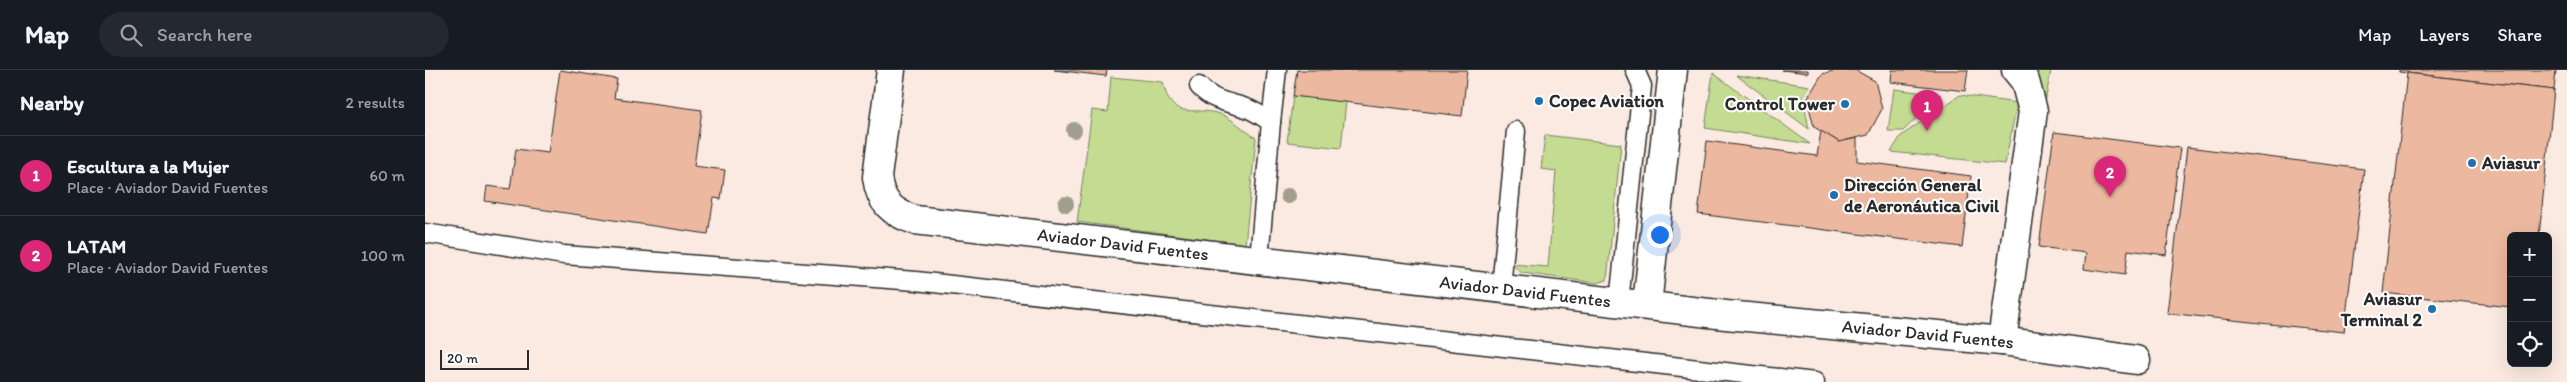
<!DOCTYPE html>
<meta charset="utf-8">
<style>
:root{--surface:#171b24;--page:#242831;--text:#f1f3f6;--muted:#9ea1a6;--line:#363941;--accent:#db2777}
body{margin:0;font-family:Itim,sans-serif;background:var(--page);color:var(--text)}
.controls{position:absolute;right:15px;bottom:15px;display:grid;overflow:hidden;border-radius:8px;box-shadow:0 5px 20px #0002}
.controls button{width:45px;height:45px;display:grid;place-items:center;padding:0;border:0;border-bottom:1px solid var(--line);background:var(--surface);color:var(--text);font:25px sans-serif}
.scale{position:absolute;left:15px;bottom:12px;width:89px;box-sizing:border-box;padding-left:5px;border:2px solid #2b2b2b;border-top:0;font-size:14px;line-height:18px;white-space:nowrap;color:#2b2b2b;-webkit-text-stroke:4px #fff;paint-order:stroke}
.you{position:absolute;left:1234px;top:164px;width:18px;height:18px;margin:-12px;border:4px solid #fff;border-radius:50%;background:#1a73e8;box-shadow:0 0 0 8px #1a73e833}
.badge{display:grid;place-items:center;width:32px;height:32px;border-radius:50%;background:var(--accent);color:#fff;font-size:16px;font-weight:700}
.pin{position:absolute;translate:-50% -41px;filter:drop-shadow(0 1px 2px #0008)}
.pin::after{content:'';position:absolute;top:26px;width:18px;height:15px;background:inherit;clip-path:polygon(0 0,100% 0,50% 100%)}
.list{margin:0;padding:0;list-style:none}
h2{display:flex;justify-content:space-between;align-items:center;height:65px;margin:0;padding:0 20px;font-size:21px}
h2 small{font-size:16px;font-weight:400;color:var(--muted)}
.list li{display:grid;grid-template-columns:32px 1fr auto;gap:15px;align-items:center;box-sizing:border-box;height:80px;padding:0 20px;border-top:1px solid var(--line)}
.list b{display:block;font-size:19px;white-space:nowrap}
.list p{margin:0;font-size:16px;white-space:nowrap;color:var(--muted)}
.list em{font-size:16px;font-style:normal;color:var(--muted)}
.icon{flex:none;width:28px;height:28px;fill:none;stroke:currentColor;stroke-width:2;stroke-linecap:round;stroke-linejoin:round}
.map{position:relative;flex:none;width:2142px;height:312px;overflow:hidden}
header{display:flex;align-items:center;gap:30px;box-sizing:border-box;height:70px;padding:0 25px;background:var(--surface);border-bottom:1px solid var(--line)}
header strong{font-size:24px}
nav{display:flex;gap:28px;margin-inline-start:auto;font-size:18px}
.search{width:350px;height:45px;background:var(--page);display:flex;align-items:center;gap:12px;box-sizing:border-box;padding:0 18px;border-radius:28px;color:var(--muted);font-size:19px}
main{display:flex}
aside{flex:1;background:var(--surface)}
.map>svg:first-child{display:block}
.green{fill:#c4dc92;stroke:#78845e}
.building{fill:#edb8a0;stroke:#2b2b2b}
.lines{fill:none;stroke-linecap:round;stroke-linejoin:round}
.lane-casing{stroke:#2b2b2b;stroke-width:21}
.street-casing{stroke:#2b2b2b;stroke-width:31}
.lane{stroke:#fff;stroke-width:18}
.street{stroke:#fff;stroke-width:28}
.tree{fill:#a19e8e}
.poi-dot{fill:#1f6fb2;stroke:#fff;stroke-width:2}
.labels{text-anchor:middle;dominant-baseline:central;stroke-width:4;stroke-linejoin:round;paint-order:stroke}
.poi-label{font-size:18px;font-weight:bold;fill:#2b2b2b;stroke:#fff;text-anchor:start}
.street-label{font-size:18px;fill:#2b2b2b;stroke:#fff}
</style>
<header>
<strong>Map</strong>
<div class="search"><svg class="icon" aria-label="search" viewBox="0 0 24 24"><circle cx="10" cy="10" r="6"/><path d="M15 15l6 6"/></svg>Search here</div>
<nav><a>Map</a><a>Layers</a><a>Share</a></nav>
</header>
<main>
<aside>
<h2>Nearby<small>2 results</small></h2>
<ul class="list">
<li><span class="badge">1</span><div><b>Escultura a la Mujer</b><p>Place · Aviador David Fuentes</p></div><em>60 m</em></li>
<li><span class="badge">2</span><div><b>LATAM</b><p>Place · Aviador David Fuentes</p></div><em>100 m</em></li>
</ul>
</aside>
<div class="map">
<svg width="2142" height="312" viewBox="0 0 2142 312">
<rect width="100%" height="100%" fill="#faeae2"/>
<filter id="ink" filterUnits="userSpaceOnUse"><feTurbulence type="fractalNoise" baseFrequency=".02" numOctaves="2"/><feDisplacementMap in="SourceGraphic" scale="10" xChannelSelector="R" yChannelSelector="G"/><feConvolveMatrix kernelMatrix="1 2 1 2 8 2 1 2 1" color-interpolation-filters="sRGB"/></filter>
<g filter="url(#ink)">
<g class="green">
<polygon points="1604,0 1626,0 1618,44"/>
<polygon points="1288,3 1385,74 1280,58"/>
<polygon points="1311,5 1385,16 1378,27 1384,59"/>
<path d="M686,7L738,12C746,53 767,35 795,44C807,48 820,61 831,68L820,174L652,152L667,40L683,42Z"/>
<polygon points="1469,19 1516,25 1478,61 1463,61"/>
<polygon points="1535,25 1592,33 1580,94 1466,82 1476,66"/>
<polygon points="868,26 921,32 916,78 862,72"/>
<polygon points="1120,65 1196,74 1182,210 1172,213 1097,203 1087,194 1123,197 1131,101 1116,99"/>
</g>
<g class="building">
<polygon points="135,0 192,9 189,28 277,40 269,96 300,100 296,129 289,128 283,164 60,131 62,116 85,119 91,79 123,83"/>
<polygon points="629,0 682,0 681,6"/>
<polygon points="872,0 1042,0 1037,46 868,26"/>
<polygon points="1357,0 1383,0 1383,3"/>
<polygon points="1412,0 1430,0 1450,11 1457,39 1443,65 1414,72 1389,57 1382,29 1397,4"/>
<polygon points="1467,0 1543,0 1540,21 1466,12"/>
<polygon points="1974,0 2131,0 2129,20 1974,2"/>
<polygon points="1982,3 2129,20 2114,166 2086,166 2086,237 1958,223"/>
<polygon points="1396,61 1414,72 1432,68 1432,91 1546,106 1537,177 1273,144 1282,71 1392,86"/>
<polygon points="1629,62 1755,78 1741,185 1703,180 1700,205 1659,199 1661,183 1614,177"/>
<polygon points="1762,77 1939,99 1919,262 1742,243"/>
</g>
<g class="lines">
<g class="lane-casing">
<g id="lane">
<path d="M774,16C787,31 803,32 821,38C830,41 838,47 846,52L834,189"/>
<polyline points="846,52 852,0"/>
<polyline points="0,163 139,185 491,211 1390,312"/>
<polyline points="1076,218 1091,61"/>
<polyline points="1194,232 1217,16 1210,0"/>
</g>
</g>
<g class="street-casing">
<g id="street">
<path id="s1" d="M466,0L452,107C455,132 467,143 490,150L1301,245L1577,271L1711,290"/>
<polyline points="1222,235 1248,0"/>
<polyline points="1577,271 1608,41 1600,11 1591,0"/>
</g>
</g>
<use href="#lane" class="lane"/>
<use href="#street" class="street"/>
</g>
<g class="tree">
<circle cx="649" cy="60" r="8"/>
<circle cx="863" cy="126" r="8"/>
<circle cx="641" cy="134" r="8"/>
</g>
</g>
<g class="poi-dot">
<circle cx="1114" cy="31" r="5"/>
<circle cx="1420" cy="34" r="5"/>
<circle cx="2047" cy="93" r="5"/>
<circle cx="1409" cy="125" r="5"/>
<circle cx="2007" cy="239" r="5"/>
</g>
<g class="labels">
<g class="poi-label">
<text x="1124" y="31">Copec Aviation</text>
<text x="1410" y="34" text-anchor="end">Control Tower</text>
<text x="2057" y="93">Aviasur</text>
<text x="1419" y="115">Dirección General<tspan x="1419" dy="21">de Aeronáutica Civil</tspan></text>
<text x="1997" y="229" text-anchor="end">Aviasur<tspan x="1997" dy="21">Terminal 2</tspan></text>
</g>
<g class="street-label">
<text stroke="none"><textPath href="#s1" startOffset="379">Aviador David Fuentes</textPath></text>
<text stroke="none"><textPath href="#s1" startOffset="784">Aviador David Fuentes</textPath></text>
<text stroke="none"><textPath href="#s1" startOffset="1189">Aviador David Fuentes</textPath></text>
</g>
</g>
</svg>
<div class="controls">
<button>+</button>
<button>−</button>
<button><svg class="icon" aria-label="locate" viewBox="0 0 24 24"><circle cx="12" cy="12" r="6"/><path d="M12 2v4M12 18v4M2 12h4M18 12h4"/></svg></button>
</div>
<div class="scale">20 m</div>
<div class="you"></div>
<div class="pin badge" style="left:1502px;top:61px">1</div>
<div class="pin badge" style="left:1685px;top:127px">2</div>
</div>
</main>
